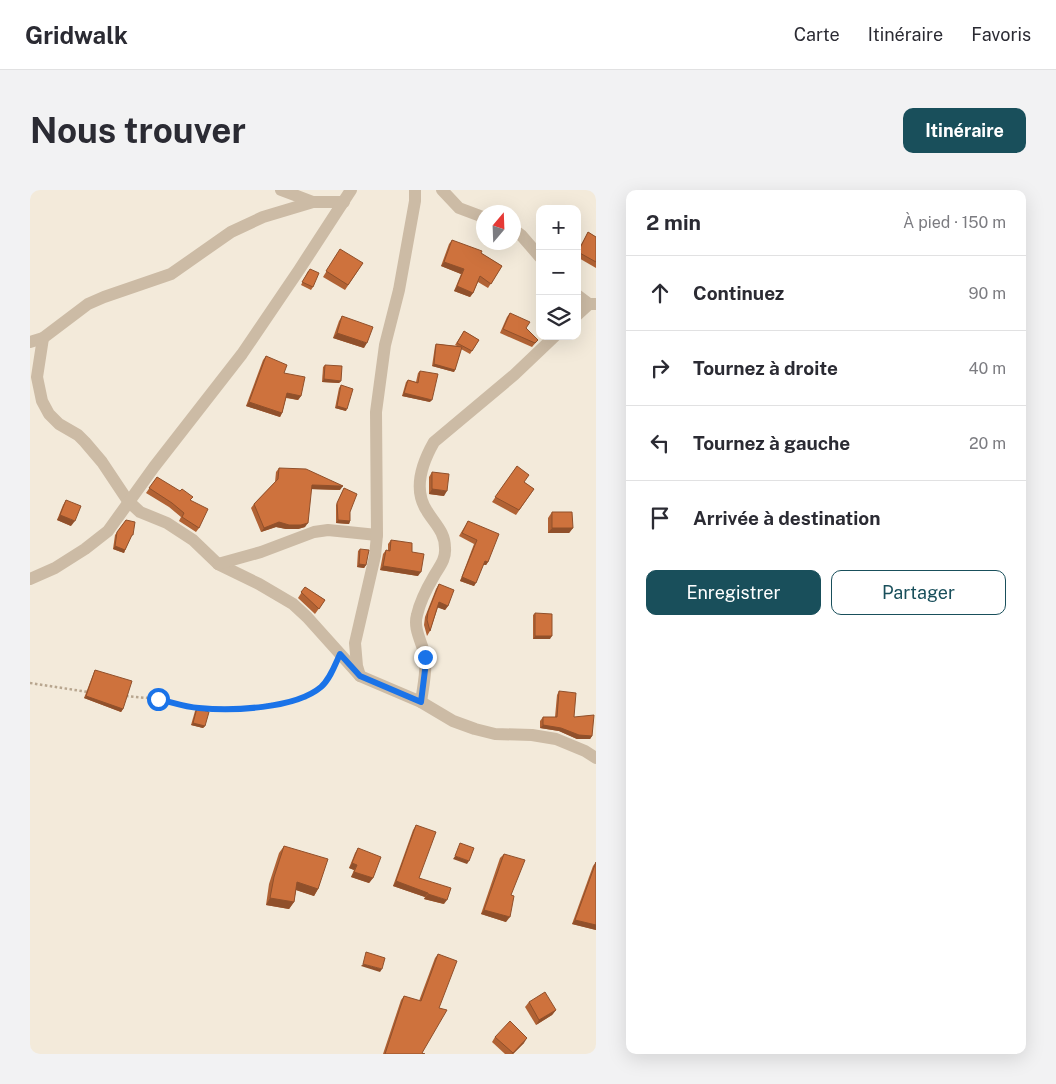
<!DOCTYPE html>
<html lang="fr">
<meta charset="utf-8">
<style>
:root{--surface:#fff;--page:#f2f2f3;--text:#2b2b33;--muted:#7c7c81;--line:#e1e1e2;--accent:#194f5b}
body{margin:0;font-family:"Public Sans",sans-serif;background:var(--page);color:var(--text)}
.controls{position:absolute;right:15px;top:15px;display:grid;overflow:hidden;border-radius:10px;box-shadow:0 5px 20px #0002}
.controls button{width:45px;height:45px;display:grid;place-items:center;padding:0;border:0;border-bottom:1px solid var(--line);background:var(--surface);color:var(--text);font:25px sans-serif}
.compass{position:absolute;left:446px;top:15px;width:45px;height:45px;border-radius:50%;background:var(--surface);box-shadow:0 5px 20px #0002;rotate:19deg}
.stop{position:absolute;width:15px;height:15px;margin:-11px;border:4px solid #1a73e8;border-radius:50%;background:#fff}
.stop.end{background:#1a73e8;border-color:#fff;box-shadow:0 1px 5px #0008}
.list{margin:0;padding:0;list-style:none}
h2{display:flex;justify-content:space-between;align-items:center;height:65px;margin:0;padding:0 20px;font-size:21px}
h2 small{font-size:16px;font-weight:400;color:var(--muted)}
.list li{display:grid;grid-template-columns:32px 1fr auto;gap:15px;align-items:center;box-sizing:border-box;height:75px;padding:0 20px;border-top:1px solid var(--line)}
.list b{display:block;font-size:19px;white-space:nowrap}
.list em{font-size:16px;font-style:normal;color:var(--muted)}
.actions{display:flex;gap:10px;padding:15px 20px}
.actions a{flex:1;padding:11px 0;border:1px solid var(--accent);border-radius:10px;text-align:center;font-size:18px;color:var(--accent)}
.actions .main{background:var(--accent);color:#fff}
.icon{flex:none;width:28px;height:28px;fill:none;stroke:currentColor;stroke-width:2;stroke-linecap:round;stroke-linejoin:round}
.map{position:relative;flex:none;width:566px;height:864px;overflow:hidden;border-radius:10px}
header{display:flex;align-items:center;gap:30px;box-sizing:border-box;height:70px;padding:0 25px;background:var(--surface);border-bottom:1px solid var(--line)}
header strong{font-size:24px}
nav{display:flex;gap:28px;margin-inline-start:auto;font-size:18px}
.intro{display:flex;align-items:center;justify-content:space-between;box-sizing:border-box;height:120px;padding:0 30px}
h1{margin:0;font-size:35px}
.button{padding:12px 22px;border-radius:10px;background:var(--accent);color:#fff;font-size:18px;font-weight:700}
main{display:flex;gap:30px;padding:0 30px}
aside{flex:1;background:var(--surface);border-radius:10px;box-shadow:0 5px 20px #0002}
.map>svg:first-child{display:block}
.lines{fill:none;stroke-linecap:round;stroke-linejoin:round}
.path{stroke:#b8a68f;stroke-width:2.5;stroke-dasharray:2.5 2.5;stroke-linecap:butt}
.minor{stroke:#ccbba5;stroke-width:12}
.wall{fill:#b16234}
.shaded-wall{fill:#90502b}
.building{fill:#ce723d;stroke:#90502b}
.route{stroke:#1a73e8;stroke-width:6}
</style>
<header>
<strong>Gridwalk</strong>
<nav><a>Carte</a><a>Itinéraire</a><a>Favoris</a></nav>
</header>
<div class="intro"><h1>Nous trouver</h1><a class="button">Itinéraire</a></div>
<main>
<div class="map">
<svg width="566" height="864" viewBox="0 0 566 864">
<rect width="100%" height="100%" fill="#f3eada"/>
<g class="lines">
<g class="path">
<polyline points="0,493 58,502"/>
<polyline points="96,506 128,509 168,518 220,518 276,508 296,493 304,477"/>
</g>
<g class="minor">
<polyline points="251,0 283,12"/>
<polyline points="412,0 429,18 453,27"/>
<polyline points="483,39 491,45 510,67"/>
<polyline points="547,105 559,114 566,114"/>
<polyline points="547,125 559,114"/>
<polyline points="13,148 7,187 12,211 19,224 29,234 48,245 55,252 72,272 98,311 110,322 137,333 163,350 188,374 229,394 263,414 277,427 330,486 391,512 423,531 445,539 465,544 502,545 526,549 555,561 566,568"/>
<polyline points="0,152 13,148 58,114 74,107 141,84 201,42 233,27 283,12 314,12"/>
<polyline points="188,374 231,362 284,342 298,340 347,345"/>
<polyline points="0,389 25,378 55,359 78,341 124,277 212,164 269,80 321,0"/>
<polyline points="330,486 327,476 325,453 345,366 347,345 346,222 355,155 369,100 385,11 385,0"/>
<path d="M391,512C393,497 397,480 395,466C392,452 383,439 387,425C390,411 397,398 404,386C409,377 416,370 415,358C415,342 405,334 397,321C383,300 392,273 404,252L484,185L525,146"/>
</g>
</g>
<g class="wall">
<polygon points="558,42 566,47 566,78 547,67 547,62"/>
<polygon points="422,50 451,63 472,76 458,98 448,92 443,103 440,107 424,101 431,84 411,76 419,54"/>
<polygon points="307,64 333,73 315,100 293,87"/>
<polygon points="278,81 283,97 281,100 271,95"/>
<polygon points="480,123 508,150 502,157 470,143 477,127"/>
<polygon points="312,126 334,158 303,148 309,131"/>
<polygon points="434,141 449,150 440,164 431,159 424,182 402,176 405,156 406,154 427,156 425,155"/>
<polygon points="236,166 254,183 271,206 268,210 256,208 252,223 250,227 216,216 233,170"/>
<polygon points="295,175 311,191 309,193 292,192 293,177"/>
<polygon points="390,181 400,212 372,206 376,192 378,190 386,192 388,183"/>
<polygon points="311,195 316,221 305,218 309,198"/>
<polygon points="487,276 494,292 504,299 486,325 462,312"/>
<polygon points="249,278 310,300 281,299 275,337 268,339 256,339 246,337 231,342 221,318 224,314 245,292 246,282"/>
<polygon points="402,282 414,306 399,304 399,287"/>
<polygon points="127,287 160,310 169,338 166,342 149,331 151,327 139,317 116,303"/>
<polygon points="314,298 320,322 320,331 319,334 306,333 306,315"/>
<polygon points="36,310 41,336 27,330 33,315"/>
<polygon points="522,322 543,338 539,343 518,343 518,328"/>
<polygon points="96,330 101,348 100,348 94,363 83,359 85,345"/>
<polygon points="438,331 458,372 456,375 453,375 444,396 430,391 444,354 429,346"/>
<polygon points="361,350 382,362 388,386 350,380 353,364 356,360 358,361 358,354"/>
<polygon points="330,359 336,375 334,378 327,377 328,361"/>
<polygon points="409,394 418,416 415,420 408,417 400,441 397,446 394,435 395,427 406,399"/>
<polygon points="275,397 295,410 285,424 268,408"/>
<polygon points="505,423 520,449 503,449 503,425"/>
<polygon points="65,480 93,519 91,522 54,508 64,482"/>
<polygon points="529,501 544,527 562,546 560,549 547,549 529,541 510,538 510,531 513,527 525,527 527,505"/>
<polygon points="167,518 175,536 173,538 161,535 165,521"/>
<polygon points="386,635 389,688 414,714 394,709 395,707 363,696 383,640"/>
<polygon points="254,656 288,699 284,706 266,700 264,712 259,719 236,715 239,694 249,663"/>
<polygon points="328,658 343,688 339,693 321,687 324,680 319,678 325,663"/>
<polygon points="474,664 481,705 476,732 451,724 470,668"/>
<polygon points="566,672 566,740 542,734 563,676"/>
<polygon points="408,764 392,863 395,864 353,864 371,810 374,806 389,811 405,768"/>
<polygon points="499,812 526,820 522,825 506,835 495,817"/>
<polygon points="465,847 494,853 483,864 475,864 462,852"/>
</g>
<g class="shaded-wall">
<polygon points="414,72 434,79 431,84 411,76"/>
<polygon points="427,96 443,103 440,107 424,101"/>
<polygon points="307,143 337,153 334,158 303,148"/>
<polygon points="404,174 425,180 424,182 402,176"/>
<polygon points="294,189 311,191 309,193 292,192"/>
<polygon points="257,203 271,206 268,210 254,207"/>
<polygon points="374,203 402,210 400,212 372,206"/>
<polygon points="219,212 252,223 250,227 216,216"/>
<polygon points="307,216 317,219 316,221 305,218"/>
<polygon points="282,295 313,296 310,300 279,299"/>
<polygon points="402,299 417,301 414,306 399,304"/>
<polygon points="30,325 45,331 41,336 27,330"/>
<polygon points="308,330 320,331 319,334 306,333"/>
<polygon points="249,332 278,333 275,337 268,339 256,339 246,337 231,342 234,338"/>
<polygon points="522,338 543,338 539,343 518,343"/>
<polygon points="85,356 95,360 94,363 83,359"/>
<polygon points="455,371 458,372 456,375 452,374"/>
<polygon points="329,374 336,375 334,378 327,377"/>
<polygon points="353,376 391,382 388,386 350,380"/>
<polygon points="432,387 446,393 444,396 430,391"/>
<polygon points="409,412 418,416 415,420 406,417"/>
<polygon points="505,446 522,446 520,449 503,449"/>
<polygon points="56,506 93,519 91,522 54,508"/>
<polygon points="163,533 175,536 173,538 161,535"/>
<polygon points="513,535 531,538 562,546 560,549 547,549 529,541 510,538"/>
<polygon points="425,666 439,671 437,674 423,669"/>
<polygon points="322,673 327,675 324,680 319,678"/>
<polygon points="324,682 343,688 339,693 321,687"/>
<polygon points="366,691 398,703 395,707 363,696"/>
<polygon points="267,692 288,699 284,706 263,699"/>
<polygon points="398,704 417,710 414,714 394,709"/>
<polygon points="240,708 264,712 259,719 236,715"/>
<polygon points="454,720 480,727 476,732 451,724"/>
<polygon points="545,730 566,735 566,740 542,734"/>
<polygon points="333,774 352,779 350,782 331,776"/>
<polygon points="526,820 522,825 506,835 509,830"/>
<polygon points="497,848 494,853 483,864 482,864"/>
</g>
<g class="building">
<polygon points="558,42 566,47 566,72 548,62"/>
<polygon points="422,50 452,61 451,63 472,76 461,94 450,86 443,103 427,96 434,79 414,72"/>
<polygon points="310,59 333,73 318,95 296,81"/>
<polygon points="280,79 289,83 283,97 272,92"/>
<polygon points="480,123 500,132 496,138 508,150 505,153 473,139"/>
<polygon points="312,126 343,137 337,153 307,143"/>
<polygon points="434,141 449,150 442,161 427,153"/>
<polygon points="406,154 432,157 425,180 404,174"/>
<polygon points="236,166 257,175 254,183 275,187 271,206 257,203 252,223 219,212"/>
<polygon points="295,175 312,176 311,191 294,189"/>
<polygon points="390,181 408,184 402,210 374,203 378,190 388,193"/>
<polygon points="311,195 323,199 317,219 307,216"/>
<polygon points="487,276 499,285 494,292 504,299 489,320 465,307"/>
<polygon points="249,278 276,279 313,296 282,295 278,333 271,335 259,335 249,332 234,338 224,314 248,289"/>
<polygon points="402,282 419,284 417,301 402,299"/>
<polygon points="127,287 150,301 152,299 163,307 160,310 178,319 169,338 152,327 154,323 142,313 119,298"/>
<polygon points="314,298 327,304 320,322 320,331 308,330 307,313"/>
<polygon points="36,310 51,316 45,331 30,325"/>
<polygon points="522,322 542,322 543,338 522,338"/>
<polygon points="96,330 105,332 103,345 102,345 95,360 85,356 87,342"/>
<polygon points="438,331 469,344 458,372 455,371 446,393 432,387 447,350 432,343"/>
<polygon points="361,350 382,353 382,362 394,364 391,382 353,376 356,360 360,361"/>
<polygon points="330,359 339,360 336,375 329,374"/>
<polygon points="409,394 424,400 418,416 409,412 400,441 397,430 398,422"/>
<polygon points="275,397 295,410 289,419 271,402"/>
<polygon points="505,423 522,424 522,446 505,446"/>
<polygon points="65,480 102,491 93,519 56,506"/>
<polygon points="529,501 546,503 544,527 564,525 562,546 549,545 531,538 513,535 513,527 527,527"/>
<polygon points="167,518 179,522 175,536 163,533"/>
<polygon points="386,635 406,642 389,688 421,698 417,710 398,704 398,703 366,691"/>
<polygon points="430,653 444,658 439,671 425,666"/>
<polygon points="254,656 298,669 288,699 267,692 264,712 240,708 244,687"/>
<polygon points="328,658 351,667 343,688 324,682 327,675 322,673"/>
<polygon points="474,664 495,670 481,705 484,706 480,727 454,720"/>
<polygon points="566,672 566,735 545,730"/>
<polygon points="336,762 355,768 352,779 333,774"/>
<polygon points="408,764 427,771 409,818 417,820 392,863 395,864 355,864 374,806 391,811"/>
<polygon points="515,802 526,820 509,830 499,812"/>
<polygon points="480,831 497,848 483,863 465,847"/>
</g>
<g class="lines">
<path class="route" d="M128,509C141,512 155,517 169,518C202,521 265,519 291,497C300,489 305,475 310,464L330,486L391,512L395,480V467"/>
</g>
</svg>
<div class="controls">
<button>+</button>
<button>−</button>
<button><svg class="icon" aria-label="layers" viewBox="0 0 24 24"><path d="M12 4l9 5-9 5-9-5zM3 14l9 5 9-5"/></svg></button>
</div>
<svg class="compass" viewBox="-18 -18 36 36"><path d="M0-13l5 13h-10z" fill="#e53935"/><path d="M0 13l5-13h-10z" fill="#7c7c81"/></svg>
<div class="stop" style="left:128px;top:509px"></div>
<div class="stop end" style="left:395px;top:467px"></div>
</div>
<aside>
<h2>2 min<small>À pied · 150 m</small></h2>
<ul class="list">
<li><svg class="icon" aria-label="ahead" viewBox="0 0 24 24"><path d="M12 20V5M6 11l6-6 6 6"/></svg><div><b>Continuez</b></div><em>90 m</em></li>
<li><svg class="icon" aria-label="right" viewBox="0 0 24 24"><path d="M7 20v-9h11M14 6l5 5-5 5"/></svg><div><b>Tournez à droite</b></div><em>40 m</em></li>
<li><svg class="icon" aria-label="left" viewBox="0 0 24 24"><path d="M17 20v-9H6M10 6l-5 5 5 5"/></svg><div><b>Tournez à gauche</b></div><em>20 m</em></li>
<li><svg class="icon" aria-label="arrive" viewBox="0 0 24 24"><path d="M6 21V4h12l-3 4 3 4H6"/></svg><div><b>Arrivée à destination</b></div></li>
</ul>
<div class="actions"><a class="main">Enregistrer</a><a>Partager</a></div>
</aside>
</main>
